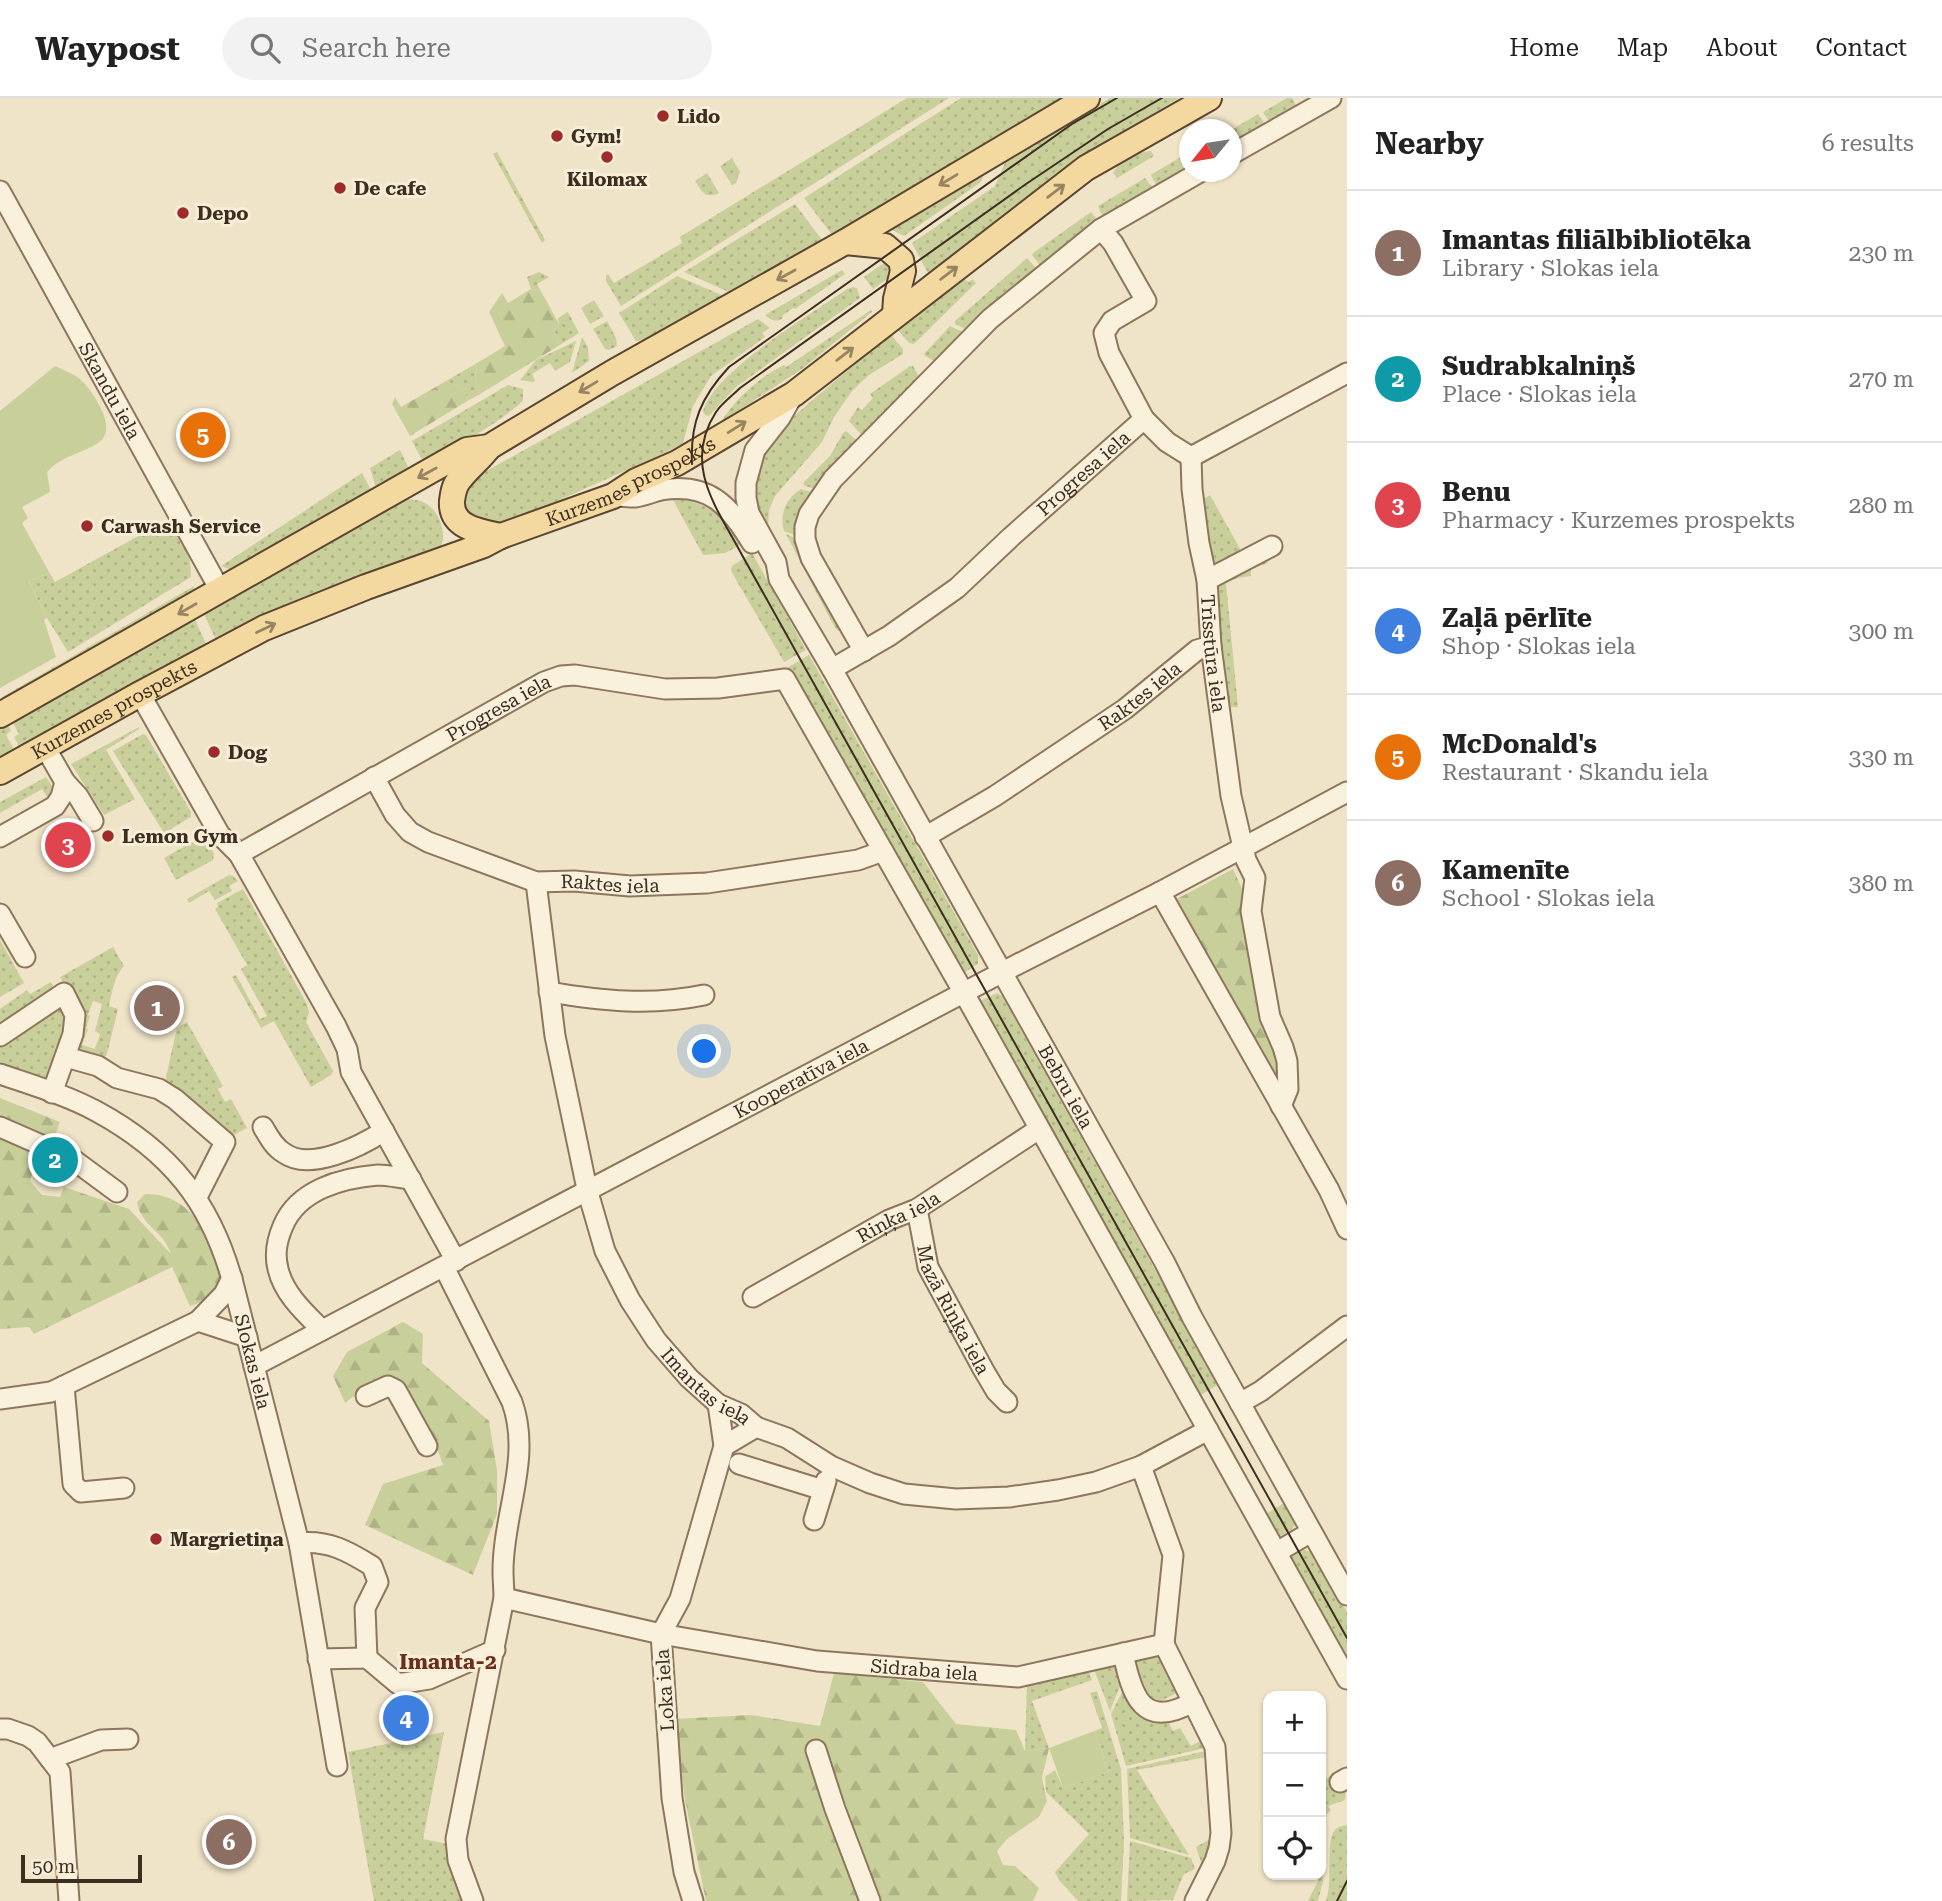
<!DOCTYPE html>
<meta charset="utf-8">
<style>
:root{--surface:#fff;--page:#f2f2f2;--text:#222;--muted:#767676;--line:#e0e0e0;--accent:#ea580c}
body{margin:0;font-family:"Roboto Serif",serif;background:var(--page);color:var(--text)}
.controls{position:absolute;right:21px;bottom:21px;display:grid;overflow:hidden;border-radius:14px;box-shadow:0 2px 5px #0004}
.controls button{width:63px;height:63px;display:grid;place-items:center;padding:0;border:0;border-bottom:2px solid var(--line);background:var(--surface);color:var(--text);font:35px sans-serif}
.compass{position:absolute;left:1179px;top:21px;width:63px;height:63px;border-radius:50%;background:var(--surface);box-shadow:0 2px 5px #0004;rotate:240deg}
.scale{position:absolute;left:21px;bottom:18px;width:121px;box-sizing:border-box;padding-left:7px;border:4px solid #3d2e20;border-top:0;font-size:19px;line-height:24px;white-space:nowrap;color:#3d2e20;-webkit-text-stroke:5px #f7eed8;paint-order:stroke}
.you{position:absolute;left:705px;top:954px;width:24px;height:24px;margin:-18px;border:5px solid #fff;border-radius:50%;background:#1a73e8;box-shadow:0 0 0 10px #1a73e833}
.badge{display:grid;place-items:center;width:46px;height:46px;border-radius:50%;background:var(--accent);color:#fff;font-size:23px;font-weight:700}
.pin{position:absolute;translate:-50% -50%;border:4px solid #fff;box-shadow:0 2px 7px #0006}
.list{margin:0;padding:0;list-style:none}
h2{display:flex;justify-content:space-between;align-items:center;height:91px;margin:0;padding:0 28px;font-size:30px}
h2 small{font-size:23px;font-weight:400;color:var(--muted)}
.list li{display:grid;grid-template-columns:46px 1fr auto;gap:21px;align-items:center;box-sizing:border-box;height:126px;padding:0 28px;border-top:2px solid var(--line)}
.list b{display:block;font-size:26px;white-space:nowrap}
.list p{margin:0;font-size:23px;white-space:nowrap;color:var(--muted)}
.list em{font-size:23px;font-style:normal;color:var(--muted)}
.icon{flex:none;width:38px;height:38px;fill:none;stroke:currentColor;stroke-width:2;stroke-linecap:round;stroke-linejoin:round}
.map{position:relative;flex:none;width:1347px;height:1803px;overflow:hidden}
header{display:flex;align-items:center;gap:42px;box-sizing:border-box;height:98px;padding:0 35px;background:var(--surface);border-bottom:2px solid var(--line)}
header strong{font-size:33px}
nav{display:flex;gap:38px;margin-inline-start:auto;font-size:24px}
.search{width:490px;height:63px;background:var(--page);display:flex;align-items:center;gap:18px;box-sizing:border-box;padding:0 24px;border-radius:38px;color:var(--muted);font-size:26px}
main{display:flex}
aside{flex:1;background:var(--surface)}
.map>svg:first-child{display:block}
.grass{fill:url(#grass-dots);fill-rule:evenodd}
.forest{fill:url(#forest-firs)}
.park{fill:#c9cf9b}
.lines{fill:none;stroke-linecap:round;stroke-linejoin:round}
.minor-casing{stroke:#8d765c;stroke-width:23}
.major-casing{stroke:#5b4430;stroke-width:28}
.minor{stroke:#faf1dc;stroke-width:19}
.major{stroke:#f3d9a0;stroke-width:24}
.tram{stroke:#3d2e20;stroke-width:2}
.oneway{stroke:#988460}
.poi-dot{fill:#9e2a2b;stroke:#f7eed8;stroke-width:2.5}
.labels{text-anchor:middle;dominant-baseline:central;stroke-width:6;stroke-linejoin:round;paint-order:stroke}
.poi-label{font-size:19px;font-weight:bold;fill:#3d2e20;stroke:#f7eed8;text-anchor:start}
.street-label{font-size:19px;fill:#3d2e20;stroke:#f7eed8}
.neighbourhood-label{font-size:21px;font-weight:bold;fill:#6b2e1e;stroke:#f7eed8}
</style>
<header>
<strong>Waypost</strong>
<div class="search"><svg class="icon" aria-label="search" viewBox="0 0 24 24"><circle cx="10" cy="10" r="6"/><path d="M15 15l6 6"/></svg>Search here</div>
<nav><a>Home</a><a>Map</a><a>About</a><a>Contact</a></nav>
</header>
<main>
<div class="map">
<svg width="1347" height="1803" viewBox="0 0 1347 1803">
<defs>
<pattern id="grass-dots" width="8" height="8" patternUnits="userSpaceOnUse" patternTransform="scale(1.75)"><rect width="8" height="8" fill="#c9cf9b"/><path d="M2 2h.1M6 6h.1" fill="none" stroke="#aeb285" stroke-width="1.8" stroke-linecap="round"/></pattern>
<pattern id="forest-firs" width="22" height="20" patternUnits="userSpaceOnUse" patternTransform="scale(1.75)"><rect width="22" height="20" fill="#c9cf9b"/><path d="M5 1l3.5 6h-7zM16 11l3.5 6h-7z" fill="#aeb285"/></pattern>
</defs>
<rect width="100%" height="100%" fill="#f0e4c8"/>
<g class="grass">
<polygon points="907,0 949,0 621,208 606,183 606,178 608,176 614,185 682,145 680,139"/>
<polygon points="961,0 1069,0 832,137 804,100"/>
<polygon points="1110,0 1179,0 1087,55 930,179 912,145 995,88 1007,60"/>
<polygon points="1287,0 1292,0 1299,13 1272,28 1263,14"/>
<polygon points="1258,16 1268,30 1237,47 1231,32"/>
<path d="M1151,53L1154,58L1117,80L1113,75C1122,60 1133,55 1151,53Z"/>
<polygon points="497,54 545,142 542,145 493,56"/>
<polygon points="1189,54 1190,74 1159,91 1151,78 1152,76"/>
<polygon points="732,60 740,74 736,85 732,87 720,68"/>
<polygon points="986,71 981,84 904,138 892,132 891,126"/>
<path d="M707,75L719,95C705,101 702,94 695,83Z"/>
<polygon points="1145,80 1155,93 1104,122 1098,108"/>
<polygon points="795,106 822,142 731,195 684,174"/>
<polygon points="1091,114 1100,125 1043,171 1032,157 1033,155"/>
<polygon points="1027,160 1039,174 970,233 955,226 955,223"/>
<polygon points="884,165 891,172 893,177 873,191 864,179"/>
<path d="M842,172L845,176L795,211L793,210L782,218L783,220C775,225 771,222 765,217Z"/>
<polygon points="539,174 549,179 537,186 542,195 531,191 527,179"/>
<polygon points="677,178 724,198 645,242 636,243 619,215"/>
<polygon points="972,181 976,185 914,246 909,245 896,230 952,183 965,182 969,184"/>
<path d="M853,189L857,190L860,200L736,289L709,318L705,317L703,314C713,273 812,216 847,191Z"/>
<polygon points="594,202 604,218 590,226 581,210"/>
<path d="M871,212L872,214L802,271L721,324C736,300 758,280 784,267L786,269Z"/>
<polygon points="568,214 579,235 560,247 554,232 559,226 558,220"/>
<path d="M758,221L770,230L762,235L765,239L711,278L693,308L683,345C657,360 628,371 600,384C563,400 525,420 484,426L463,413L464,388L481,376Z"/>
<polygon points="607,223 616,240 617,248 609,252 605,251 593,231"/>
<polygon points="950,228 967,236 940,266 925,258 924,256"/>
<path d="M890,236L903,251V256L869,277L852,293L834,319L822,344L775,398L769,412L768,430L766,432C729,369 785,325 828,289C849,271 870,254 890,236Z"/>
<polygon points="582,239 588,249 589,263 572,275"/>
<polygon points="576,243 570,264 555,273 550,265 532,276 535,283 532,284 520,282 536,262"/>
<polygon points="477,265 475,281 480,296 469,302 461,290 446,283"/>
<polygon points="910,268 913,268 922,284 866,342 849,323 858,309 862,312 873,300 870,296"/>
<path d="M508,287L523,291V303C495,328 463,344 430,363L421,360L412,343Z"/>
<polygon points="846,333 861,346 819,392 805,388 803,385 830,358 843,335"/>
<polygon points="400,352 409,371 377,393 370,370"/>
<polygon points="362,375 373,396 234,473 221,468"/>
<path d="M801,391L815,395L795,428L794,437L784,433C779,417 786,400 801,391Z"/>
<polygon points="1210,397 1243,456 1221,467 1208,460 1203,401"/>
<path d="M672,400C710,405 721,416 746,444L725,455L703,457Z"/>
<path d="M409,401C415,402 420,402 425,405C441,414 449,440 438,454L217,544L202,512L400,402Z"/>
<path d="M166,425C186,431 191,460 191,479L68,554L47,520L29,484L49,474L55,484L160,426Z"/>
<polygon points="786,436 795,440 802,461 842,531 839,533 836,531 828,517"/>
<polygon points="752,455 806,552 784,564 731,473 732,468"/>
<polygon points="1266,460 1268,465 1251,471 1251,478 1238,480 1226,485 1238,609 1224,610 1215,489 1222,482"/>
<polygon points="194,488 192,496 3,605 2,599"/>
<polygon points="193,517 207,548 21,652 14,639 19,636 10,620"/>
<polygon points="809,557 978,857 978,866 960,877 787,570"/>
<polygon points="5,622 11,633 6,637 16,655 0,664 0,625"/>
<polygon points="139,629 139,631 106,652 135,701 104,717 71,666"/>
<polygon points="143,636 146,637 191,714 191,719 164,735 113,653"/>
<polygon points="46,679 52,688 51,698 48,700 42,691 0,715 0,704"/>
<polygon points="203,738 214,755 213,762 176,782 164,760"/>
<polygon points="229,777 233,778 238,783 229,788 232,793 215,802 209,793 189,805 187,801"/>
<polygon points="243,791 307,906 309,915 306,924 333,973 331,977 311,989 274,923 261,930 232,879 236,877 260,921 267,918 241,871 247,867 215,811 218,809 217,805"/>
<polygon points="0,842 24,885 0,899"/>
<path d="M113,849L124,868C114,878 112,895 109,908L118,911L107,956L102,962L74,955L70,897L60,879ZM93,903L102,906L95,933L100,936L95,951L82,947L88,931L86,930L90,918L88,917Z"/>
<polygon points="51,884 57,895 0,932 0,911 27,892 30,896"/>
<polygon points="997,895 1002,898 1219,1286 1196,1300 976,905"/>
<polygon points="60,907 69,916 48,986 0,968 0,943"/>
<polygon points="187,924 223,988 218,991 225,1004 231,1001 247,1030 234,1037 225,1034 164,988 177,930"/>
<polygon points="1286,1404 1296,1425 1292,1431 1277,1440 1262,1418"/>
<polygon points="1304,1452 1313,1454 1347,1514 1347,1561 1290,1460"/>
<polygon points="1153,1556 1164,1561 1182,1592 1150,1609 1131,1565"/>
<polygon points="1116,1564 1121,1586 1110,1613 1093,1569"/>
<polygon points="1087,1569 1092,1582 1032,1603 1049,1650 1025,1653 1027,1582"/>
<path d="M1123,1592C1133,1609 1145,1625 1166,1620L1173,1633L1180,1630L1191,1648L1204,1641L1210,1649L1126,1668L1111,1616Z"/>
<polygon points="1097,1593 1121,1671 1124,1743 1121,1803 1078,1803 1059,1782 1055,1774 1089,1736 1046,1694 1045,1679 1055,1672 1063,1690 1108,1674 1094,1633 1102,1630 1090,1595"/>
<polygon points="444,1634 423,1741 448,1746 463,1803 374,1803 348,1654"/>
<polygon points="1210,1652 1212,1658 1137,1672 1189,1757 1130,1740 1127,1671"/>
<polygon points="1332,1677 1338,1688 1347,1688 1345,1702 1328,1708 1331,1712 1321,1722 1321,1684"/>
<path d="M1347,1727V1803H1326C1333,1784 1326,1749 1333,1735C1336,1729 1341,1728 1347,1727Z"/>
<polygon points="1214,1739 1202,1767 1196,1749"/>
<polygon points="1324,1741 1323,1783 1318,1803 1308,1803 1321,1777 1321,1744"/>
<polygon points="1130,1743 1191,1760 1195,1771 1184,1776 1173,1802 1127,1803"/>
</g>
<g class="forest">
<polygon points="531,191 542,195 559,226 554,232 560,247 480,296 475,281 477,265 505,248 489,214 502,195 508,205"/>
<polygon points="446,283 461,290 469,302 410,338 392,306 395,299 401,309"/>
<polygon points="1233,771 1244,795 1284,983 1275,985 1175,802"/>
<path d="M0,1000L60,1024L46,1061L37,1059L30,1083L42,1097L60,1099L64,1089L129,1111L171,1156C164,1133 141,1128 137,1104L145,1096C192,1095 213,1141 222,1179L211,1201L190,1208L172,1169L34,1236L29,1229L0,1231Z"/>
<polygon points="403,1224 423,1236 422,1265 489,1323 497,1372 497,1416 473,1477 365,1427 383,1386 443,1367 431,1333 397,1285 375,1281 345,1305 333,1278 347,1254"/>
<polygon points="834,1575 923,1584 956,1626 1016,1632 1025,1653 1049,1650 1042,1680 1047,1703 1039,1719 1007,1741 997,1753 1003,1767 1015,1768 1039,1790 1033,1803 706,1803 685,1702 674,1621 751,1617 820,1628"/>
</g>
<g class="park">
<path d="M55,268C65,273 76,276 83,284C95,297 119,332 98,345C79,357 63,357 47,374L50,394L22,409L28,420L22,425L49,474L29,484L47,520L44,522L56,559L0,590V313Z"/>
<polygon points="1094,1633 1108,1674 1063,1690 1049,1650"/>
</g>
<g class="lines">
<g class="minor-casing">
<g id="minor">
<polyline points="1232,56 1331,0"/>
<path id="s1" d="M0,93L220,492"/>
<polyline points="1101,131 1113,145 1146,203 1112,223 1104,235 1109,255 1144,321"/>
<path id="s2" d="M793,297L780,320L755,352L746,385V400L749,415L776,464L779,481L832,571L1165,1165L1192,1219L1347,1497"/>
<path id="s3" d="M1191,359L1192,391L1199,445L1207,482L1211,548L1231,698L1246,762L1255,780L1251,813L1270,919L1283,949L1287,963L1288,991L1281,1008"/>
<path d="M613,398C620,398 628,399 635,399C644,398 652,394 661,392C709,384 729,407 752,445"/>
<polyline points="1207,482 1272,448"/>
<polyline points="864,553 811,460 805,441 805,429 809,416 833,381 990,221 1101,131 1200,74"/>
<path id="s4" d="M832,571L889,538L957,490L1011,439L1144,321L1167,344L1191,359L1347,275"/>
<polyline points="140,596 220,737 239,756 336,928 347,951 351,974 456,1163"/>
<polyline points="45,649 65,684 78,698 93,723"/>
<path id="s5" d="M374,679L395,717L410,734L428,744L536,784L574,783L630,788L707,785L858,762L883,753"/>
<polyline points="0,739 55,708 61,699 65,684"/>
<path id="s6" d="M925,739L995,698L1125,611L1197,552L1211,548"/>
<path id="s7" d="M239,756L544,584L561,578L575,577L665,591L718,590L785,581L964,895L1347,1581"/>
<path id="s8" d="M536,784L555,938L587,1091L605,1153L630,1202L656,1242L689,1280L718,1306L741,1316L756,1329L787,1340L831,1368L870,1385L904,1396L956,1401L1009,1399L1058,1392L1096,1384L1141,1368L1208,1332"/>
<polyline points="1160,794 1329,1092 1347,1131"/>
<polyline points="0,816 25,859"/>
<path d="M549,894C602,903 651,908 704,897"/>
<polyline points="0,938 64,895 75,917 73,936 52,995"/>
<polyline points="66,959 98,968 117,980 159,991 175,1001 225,1044 197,1099"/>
<path id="s9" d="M0,976C32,987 66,997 96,1013C170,1053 211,1104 233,1185L299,1445L337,1668"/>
<polyline points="0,1029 71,1060 117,1094"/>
<path d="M263,1029C269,1039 274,1049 284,1055C310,1074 361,1048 384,1033"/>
<path id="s10" d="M917,1111L928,1169L983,1271L996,1293L1007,1304"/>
<path d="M444,1169L512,1304C532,1360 503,1415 503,1473C503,1482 504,1491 504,1500L456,1741L458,1762L473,1803"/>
<path id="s11" d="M753,1199L889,1122L917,1111L1039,1031"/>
<polyline points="198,1223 224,1196 232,1180"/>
<path d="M322,1232C304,1214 284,1196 278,1171C274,1155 277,1142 283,1128C298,1092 341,1080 378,1077C388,1077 400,1080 411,1081"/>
<path id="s12" d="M254,1268L1020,865L1160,794L1347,694"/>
<polyline points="64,1288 73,1386 81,1394 124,1390"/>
<polyline points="366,1298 388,1288 396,1292 427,1348"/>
<polyline points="0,1301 51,1294 198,1223 247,1239"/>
<polyline points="1240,1305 1261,1293 1347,1228"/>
<polyline points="718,1306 724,1348 756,1329"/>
<polyline points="739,1366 823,1392"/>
<polyline points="814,1422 826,1383"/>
<path d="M299,1445C328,1442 348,1453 372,1468L378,1484L365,1510L367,1560"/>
<polyline points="1277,1454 1311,1434"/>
<path id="s13" d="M504,1500L661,1536L817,1563L1018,1579L1164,1546L1173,1457L1141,1368"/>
<polyline points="1164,1546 1215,1649 1221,1735 1219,1750 1215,1763 1195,1803"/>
<path d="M1123,1555C1132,1599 1143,1632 1193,1604"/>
<polyline points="318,1561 367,1560 398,1586 429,1581 495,1552"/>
<polyline points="0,1631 8,1631 28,1638 37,1644 60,1674 69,1803"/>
<polyline points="816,1652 835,1711 870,1803"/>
<polyline points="50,1661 101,1642 128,1641"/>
<polyline points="1340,1684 1347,1680"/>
<polyline points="693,1803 684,1774 672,1700 661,1536 680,1501 724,1348"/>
</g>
</g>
<g class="major-casing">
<g id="major">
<polyline points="845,144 885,148 901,162 903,173 896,201 895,216"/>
<path d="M489,349C480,361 468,370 459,382C454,388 453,395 452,403C450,430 481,434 501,438"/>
<polyline points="0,617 467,352 489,349 612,275 845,144 1087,0"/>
<path id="s14" d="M0,674L140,596L264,530L366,489L484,447L501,438L613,398L636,383L677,365L794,296L1086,70L1209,0"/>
</g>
</g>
<use href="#minor" class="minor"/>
<use href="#major" class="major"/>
<g class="tram">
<path d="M1162,0L1108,31L1026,86L740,290C732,298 722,305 716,314C682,367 717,410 742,457L1347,1540"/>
<path d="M692,366C690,325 701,299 729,269L1072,26L1117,0"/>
<polyline points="1337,1803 1347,1783"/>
</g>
</g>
<defs><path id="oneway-shaft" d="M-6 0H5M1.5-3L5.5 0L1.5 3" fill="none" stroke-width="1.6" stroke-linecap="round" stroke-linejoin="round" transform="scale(1.75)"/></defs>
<g class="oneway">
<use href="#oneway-shaft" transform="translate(948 82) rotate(149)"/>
<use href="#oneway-shaft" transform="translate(1056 93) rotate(-37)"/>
<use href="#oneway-shaft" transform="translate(949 175) rotate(-37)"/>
<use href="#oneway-shaft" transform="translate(786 177) rotate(151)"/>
<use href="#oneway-shaft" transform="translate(845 256) rotate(-38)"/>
<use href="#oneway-shaft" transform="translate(588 289) rotate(149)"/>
<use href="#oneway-shaft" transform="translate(737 329) rotate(-32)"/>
<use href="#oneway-shaft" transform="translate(427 375) rotate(151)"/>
<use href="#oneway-shaft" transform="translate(187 511) rotate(150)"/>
<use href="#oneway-shaft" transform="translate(266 530) rotate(-25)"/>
</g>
<g class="poi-dot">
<circle cx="663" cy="18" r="7"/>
<circle cx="557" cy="38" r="7"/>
<circle cx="607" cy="59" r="7"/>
<circle cx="340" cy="90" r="7"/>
<circle cx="183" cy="115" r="7"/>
<circle cx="87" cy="428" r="7"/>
<circle cx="214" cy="654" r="7"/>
<circle cx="108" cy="738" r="7"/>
<circle cx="156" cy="1441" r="7"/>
</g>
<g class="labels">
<g class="poi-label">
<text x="677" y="18">Lido</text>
<text x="571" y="38">Gym!</text>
<text x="607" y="81" text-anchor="middle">Kilomax</text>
<text x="354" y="90">De cafe</text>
<text x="197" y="115">Depo</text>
<text x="101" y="428">Carwash Service</text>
<text x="228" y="654">Dog</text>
<text x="122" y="738">Lemon Gym</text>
<text x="170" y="1441">Margrietiņa</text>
</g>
<g class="street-label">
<text stroke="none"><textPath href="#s1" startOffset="228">Skandu iela</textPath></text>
<text stroke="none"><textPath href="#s4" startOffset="320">Progresa iela</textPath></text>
<text stroke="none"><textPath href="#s14" startOffset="696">Kurzemes prospekts</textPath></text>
<text stroke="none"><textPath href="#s3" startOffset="198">Trīsstūra iela</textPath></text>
<text stroke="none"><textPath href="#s6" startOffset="257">Raktes iela</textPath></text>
<text stroke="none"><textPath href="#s14" startOffset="130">Kurzemes prospekts</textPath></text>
<text stroke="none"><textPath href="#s7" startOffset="298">Progresa iela</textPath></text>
<text stroke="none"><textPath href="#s5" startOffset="276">Raktes iela</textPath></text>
<text stroke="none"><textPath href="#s12" startOffset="618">Kooperatīva iela</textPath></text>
<text stroke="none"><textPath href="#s2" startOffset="788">Bebru iela</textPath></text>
<text stroke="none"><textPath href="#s11" startOffset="166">Riņķa iela</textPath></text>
<text stroke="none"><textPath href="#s10" startOffset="108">Mazā Riņķa iela</textPath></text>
<text stroke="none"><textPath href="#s9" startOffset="411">Slokas iela</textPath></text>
<text stroke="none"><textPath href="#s8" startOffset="548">Imantas iela</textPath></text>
<text stroke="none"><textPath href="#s13" startOffset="427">Sidraba iela</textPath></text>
<text transform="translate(665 1592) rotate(-94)">Loka iela</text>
</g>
<g class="neighbourhood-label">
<text x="448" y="1564">Imanta-2</text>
</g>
</g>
</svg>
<div class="controls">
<button>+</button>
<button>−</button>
<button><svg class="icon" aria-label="locate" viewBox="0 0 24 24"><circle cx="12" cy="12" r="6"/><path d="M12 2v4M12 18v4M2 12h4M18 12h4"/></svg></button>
</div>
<svg class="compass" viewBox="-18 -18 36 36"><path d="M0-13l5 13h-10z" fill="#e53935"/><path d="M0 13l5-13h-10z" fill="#767676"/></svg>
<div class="scale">50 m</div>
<div class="you"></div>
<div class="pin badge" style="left:157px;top:910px;background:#8d6e63">1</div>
<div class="pin badge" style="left:55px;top:1062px;background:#0f9aa8">2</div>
<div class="pin badge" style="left:68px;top:747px;background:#e0444e">3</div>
<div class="pin badge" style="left:406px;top:1620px;background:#3f7fe0">4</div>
<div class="pin badge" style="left:203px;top:337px;background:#e8710a">5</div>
<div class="pin badge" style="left:229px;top:1744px;background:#8d6e63">6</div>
</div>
<aside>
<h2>Nearby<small>6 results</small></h2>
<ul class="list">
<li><span class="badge" style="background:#8d6e63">1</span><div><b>Imantas filiālbibliotēka</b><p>Library · Slokas iela</p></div><em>230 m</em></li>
<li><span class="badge" style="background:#0f9aa8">2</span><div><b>Sudrabkalniņš</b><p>Place · Slokas iela</p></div><em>270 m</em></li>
<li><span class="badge" style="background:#e0444e">3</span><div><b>Benu</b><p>Pharmacy · Kurzemes prospekts</p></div><em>280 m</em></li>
<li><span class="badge" style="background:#3f7fe0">4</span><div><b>Zaļā pērlīte</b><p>Shop · Slokas iela</p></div><em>300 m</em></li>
<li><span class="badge" style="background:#e8710a">5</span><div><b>McDonald's</b><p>Restaurant · Skandu iela</p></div><em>330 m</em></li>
<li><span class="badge" style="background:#8d6e63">6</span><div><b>Kamenīte</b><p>School · Slokas iela</p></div><em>380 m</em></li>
</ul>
</aside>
</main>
